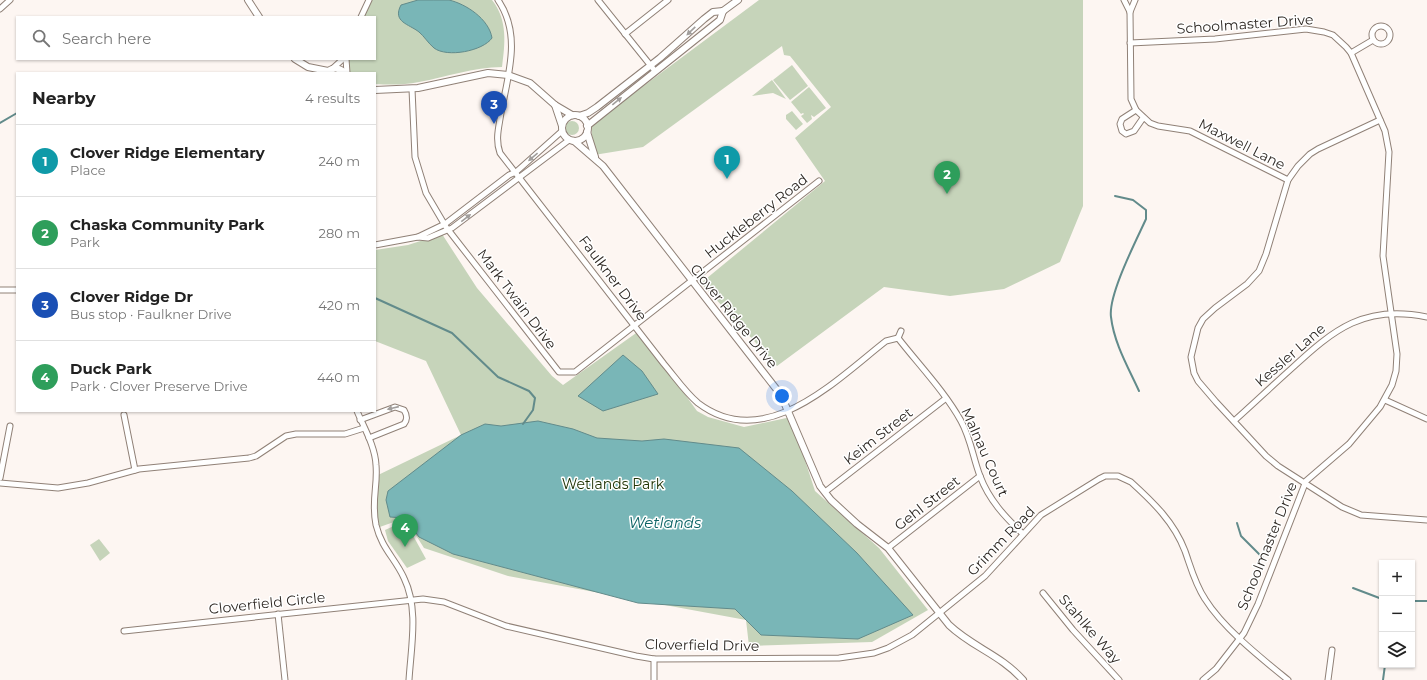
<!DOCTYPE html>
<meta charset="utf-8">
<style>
:root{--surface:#fff;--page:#f2f2f2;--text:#222;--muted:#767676;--line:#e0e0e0;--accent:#526919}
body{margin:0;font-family:Montserrat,sans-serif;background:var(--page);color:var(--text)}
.controls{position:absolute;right:12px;bottom:12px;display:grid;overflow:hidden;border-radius:0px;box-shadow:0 1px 3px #0004}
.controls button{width:36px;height:36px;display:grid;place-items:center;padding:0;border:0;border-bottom:1px solid var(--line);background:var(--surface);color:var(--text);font:20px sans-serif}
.you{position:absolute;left:782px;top:396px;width:14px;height:14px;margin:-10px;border:3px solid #fff;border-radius:50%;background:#1a73e8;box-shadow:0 0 0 6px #1a73e833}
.badge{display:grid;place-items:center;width:26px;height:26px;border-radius:50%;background:var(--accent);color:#fff;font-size:13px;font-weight:700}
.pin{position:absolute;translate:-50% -33px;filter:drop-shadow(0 1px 2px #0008)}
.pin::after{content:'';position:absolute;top:21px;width:14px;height:12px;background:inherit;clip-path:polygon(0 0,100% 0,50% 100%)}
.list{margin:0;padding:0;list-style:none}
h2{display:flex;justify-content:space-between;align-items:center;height:52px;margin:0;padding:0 16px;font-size:17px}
h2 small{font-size:13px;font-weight:400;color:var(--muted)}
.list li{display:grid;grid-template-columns:26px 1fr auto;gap:12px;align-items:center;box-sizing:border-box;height:72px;padding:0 16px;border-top:1px solid var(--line)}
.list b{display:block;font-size:15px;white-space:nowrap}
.list p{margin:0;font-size:13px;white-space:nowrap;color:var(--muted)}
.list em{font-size:13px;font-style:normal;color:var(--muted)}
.icon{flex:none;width:22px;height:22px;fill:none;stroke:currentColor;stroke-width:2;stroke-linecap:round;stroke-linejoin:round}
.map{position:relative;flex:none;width:1427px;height:680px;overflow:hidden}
.search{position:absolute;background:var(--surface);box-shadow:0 1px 3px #0004;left:16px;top:16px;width:360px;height:44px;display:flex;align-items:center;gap:10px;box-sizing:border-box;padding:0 14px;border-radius:0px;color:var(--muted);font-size:15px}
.panel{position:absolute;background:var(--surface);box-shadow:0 1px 3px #0004;left:16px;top:72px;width:360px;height:340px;border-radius:0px}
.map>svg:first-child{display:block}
.green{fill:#c6d4ba}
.water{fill:#79b6b7;stroke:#628b8b}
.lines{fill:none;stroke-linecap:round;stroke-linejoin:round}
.stream{stroke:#628b8b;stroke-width:2}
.minor-casing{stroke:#908177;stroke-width:7}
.tertiary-casing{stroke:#908177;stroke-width:8}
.minor{stroke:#fff;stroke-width:5}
.tertiary{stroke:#fff;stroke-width:6}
.oneway{fill:#a19e9c}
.labels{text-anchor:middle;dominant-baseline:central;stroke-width:3;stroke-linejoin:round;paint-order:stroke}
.street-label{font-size:14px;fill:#2e2823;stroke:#fff}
.park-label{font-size:14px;fill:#203405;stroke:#fff}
.water-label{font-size:15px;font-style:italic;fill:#0e6466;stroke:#fff}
</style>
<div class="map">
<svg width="1427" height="680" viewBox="0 0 1427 680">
<rect width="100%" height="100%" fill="#fdf6f2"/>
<g class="green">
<path d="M372,0H492C508,20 505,44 502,67C473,67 447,77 419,82C404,85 390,85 375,84V73H348V59H375V17H363Z"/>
<polygon points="759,0 1083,0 1083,206 1060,262 1004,289 950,296 884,287 777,366 701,283 825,181 795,138 831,107 790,56 784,55 782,46 643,147 594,155 591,125"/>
<polygon points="792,65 808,86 790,100 773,80"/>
<polygon points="772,80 786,99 773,93 752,96"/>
<polygon points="809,87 826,108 814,117 811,115 812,119 807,123 801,116 804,114 803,113 801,114 791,102"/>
<polygon points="792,111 803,124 796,130 786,119 786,115"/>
<circle cx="572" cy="128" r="7"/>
<polygon points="442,234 477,288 552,376 563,385 639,331 697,411 708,417 744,427 791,417 815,491 879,548 928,610 872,642 749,646 746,620 508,576 424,548 405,518 377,528 376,476 461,435 426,361 375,341 375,250 408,245"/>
<polygon points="405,521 426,559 407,568 388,541 385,530"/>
<polygon points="99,539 110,553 100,561 90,545"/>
</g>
<g class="water">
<path d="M418,0C428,0 439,0 449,0C466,4 489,19 492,38C483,51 447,58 434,48C428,43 424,36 419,32C409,24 392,22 401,5Z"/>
<polygon points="623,355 642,371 658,394 603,411 578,396"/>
<polygon points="538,421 573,429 597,438 642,441 664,439 739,448 792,491 857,553 913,615 858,639 761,635 735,609 638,603 453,554 419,537 405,518 390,517 386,500 388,491 461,435 485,424 501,426"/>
</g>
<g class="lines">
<g class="stream">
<polyline points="0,123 17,113"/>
<path d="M1115,196L1133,200L1146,210V219C1136,241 1108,295 1111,317C1114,343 1128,367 1139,391"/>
<polyline points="375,298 452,333 498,377 529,391 535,398 533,410 523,424"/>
<polyline points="1237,523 1241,536 1263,558"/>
<polyline points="1353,588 1382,599"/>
<polyline points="1412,601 1427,601"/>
<polyline points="1383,680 1385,665"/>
</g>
<g class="minor-casing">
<g id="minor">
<path d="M498,0C522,35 508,75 501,113C499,127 495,139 500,153L664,364C675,377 685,392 698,403C765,454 836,380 886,341L898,338"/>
<polyline points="598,0 655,71"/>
<polyline points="1124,0 1130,12 1131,99 1136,110 1150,123 1158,126 1190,131 1288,180"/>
<polyline points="0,9 10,0"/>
<polyline points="1130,12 1135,0"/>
<polyline points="361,17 369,0"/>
<circle cx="1381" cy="35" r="9"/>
<polyline points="625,34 668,0"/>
<polyline points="1130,43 1215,39 1306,29 1324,32 1333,35 1346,47 1351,53 1385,131 1389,152 1383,256 1397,354 1396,371 1392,385 1380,407 1349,444 1306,481 1258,604 1244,633 1216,669 1203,680"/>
<polyline points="1351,53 1373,40"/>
<polyline points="346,59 347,73"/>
<polyline points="332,69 343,59"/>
<polyline points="412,89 415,157 426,193 446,227 559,372 575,372 819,181"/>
<polyline points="1136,110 1122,119 1120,124 1122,131 1126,134 1134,131 1143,118"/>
<polyline points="1380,120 1318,149 1310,154 1298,166 1288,180 1266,254 1259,271 1247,284 1215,308 1203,319 1198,328 1191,357 1194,373 1198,381 1216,402 1266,456 1278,466 1342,507 1361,515 1427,520"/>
<polyline points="418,237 428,238 452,228 569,140"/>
<polyline points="375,245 418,237 445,224 509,175 516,172 562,131"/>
<polyline points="0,290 17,290"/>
<path d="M898,338C919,365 945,392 961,421C971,439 973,458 980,476C989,500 1005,517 1023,534"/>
<polyline points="898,338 901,331"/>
<polyline points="1385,400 1427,419"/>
<path d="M357,411C364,428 375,446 376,465C378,486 371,501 376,525C382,549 395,558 404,578C419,609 411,647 409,680"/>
<polyline points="124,415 135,470"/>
<path d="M360,420L395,407L404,410C407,415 408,419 404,424L369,438"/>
<path d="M1234,421C1253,404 1272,386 1291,369C1334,329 1365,304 1427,317"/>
<polyline points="0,478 10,426"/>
<polyline points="0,483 58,488 88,483 139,469 249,458 256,456 286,436 296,434 345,434 364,428"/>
<polyline points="825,492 945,399"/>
<polyline points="888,548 980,476"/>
<polyline points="1043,593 1073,630 1119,680"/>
<polyline points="278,614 285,680"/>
<path d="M124,631L423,599L444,602L506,626L636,656L654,659L839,658L874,653L888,648L912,635L985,576L1041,515L1099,479L1105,476H1118L1131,482C1153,502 1174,522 1185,551C1191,568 1195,584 1205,599C1223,628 1261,658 1288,680"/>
<polyline points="654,680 654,659"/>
<polyline points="1328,680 1332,650"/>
</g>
</g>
<g class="tertiary-casing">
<g id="tertiary">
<polyline points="248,0 259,17"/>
<polyline points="723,11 738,0"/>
<polyline points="295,59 308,67 328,71"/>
<path d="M326,73C332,67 339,67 345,73"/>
<polyline points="375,90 418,88 488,73 508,75 530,83 555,105 572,115"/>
<polyline points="555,105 562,126"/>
<circle cx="575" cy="128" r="13"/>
<polyline points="579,116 588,113 597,107 660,58 704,19 713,12 723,11"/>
<polyline points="587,126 720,20 723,11"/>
<polyline points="587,132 595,157"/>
<path d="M574,141L603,166L781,395L820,486L831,500L857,524L888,548L949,625C972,647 1001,655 1023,680"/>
</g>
</g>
<use href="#minor" class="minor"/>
<use href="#tertiary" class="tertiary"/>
</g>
<defs><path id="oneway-solid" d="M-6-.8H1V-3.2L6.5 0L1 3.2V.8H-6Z"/></defs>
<g class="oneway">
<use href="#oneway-solid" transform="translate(691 31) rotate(136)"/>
<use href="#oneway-solid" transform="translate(617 101) rotate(-39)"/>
<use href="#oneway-solid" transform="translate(533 157) rotate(140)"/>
<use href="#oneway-solid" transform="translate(466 218) rotate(-38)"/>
<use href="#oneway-solid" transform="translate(393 408) rotate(167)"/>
</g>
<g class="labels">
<g class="street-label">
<text transform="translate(1245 24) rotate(-4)">Schoolmaster Drive</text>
<text transform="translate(1242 144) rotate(27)">Maxwell Lane</text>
<text transform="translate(756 216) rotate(-38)">Huckleberry Road</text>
<text transform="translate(613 278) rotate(53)">Faulkner Drive</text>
<text transform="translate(517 299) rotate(53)">Mark Twain Drive</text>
<text transform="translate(734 316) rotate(51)">Clover Ridge Drive</text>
<text transform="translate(1290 355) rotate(-41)">Kessler Lane</text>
<text transform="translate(878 436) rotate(-38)">Keim Street</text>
<text transform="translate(985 452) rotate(66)">Malnau Court</text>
<text transform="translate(927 503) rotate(-38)">Gehl Street</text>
<text transform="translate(1001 541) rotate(-46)">Grimm Road</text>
<text transform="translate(1267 546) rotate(-68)">Schoolmaster Drive</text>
<text transform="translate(267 603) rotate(-6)">Cloverfield Circle</text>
<text transform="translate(1090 629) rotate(49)">Stahlke Way</text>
<text transform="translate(702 645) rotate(1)">Cloverfield Drive</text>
</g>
<g class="park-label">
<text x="613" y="484">Wetlands Park</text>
</g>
<g class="water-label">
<text x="665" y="522">Wetlands</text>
</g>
</g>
</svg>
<div class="controls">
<button>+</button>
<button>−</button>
<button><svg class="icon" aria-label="layers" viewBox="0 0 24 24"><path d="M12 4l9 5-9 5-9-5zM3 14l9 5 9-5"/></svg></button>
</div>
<div class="you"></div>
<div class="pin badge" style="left:727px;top:179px;background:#0f9aa8">1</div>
<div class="pin badge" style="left:947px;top:194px;background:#2e9e5b">2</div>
<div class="pin badge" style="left:494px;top:124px;background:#1a4fb4">3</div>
<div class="pin badge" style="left:405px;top:547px;background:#2e9e5b">4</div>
<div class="search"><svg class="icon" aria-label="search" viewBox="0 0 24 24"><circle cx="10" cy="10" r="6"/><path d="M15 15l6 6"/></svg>Search here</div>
<section class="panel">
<h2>Nearby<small>4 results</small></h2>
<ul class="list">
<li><span class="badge" style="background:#0f9aa8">1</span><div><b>Clover Ridge Elementary</b><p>Place</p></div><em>240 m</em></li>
<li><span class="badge" style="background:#2e9e5b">2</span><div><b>Chaska Community Park</b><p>Park</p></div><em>280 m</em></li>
<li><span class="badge" style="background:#1a4fb4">3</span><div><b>Clover Ridge Dr</b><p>Bus stop · Faulkner Drive</p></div><em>420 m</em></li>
<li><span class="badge" style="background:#2e9e5b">4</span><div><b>Duck Park</b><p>Park · Clover Preserve Drive</p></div><em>440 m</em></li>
</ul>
</section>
</div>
